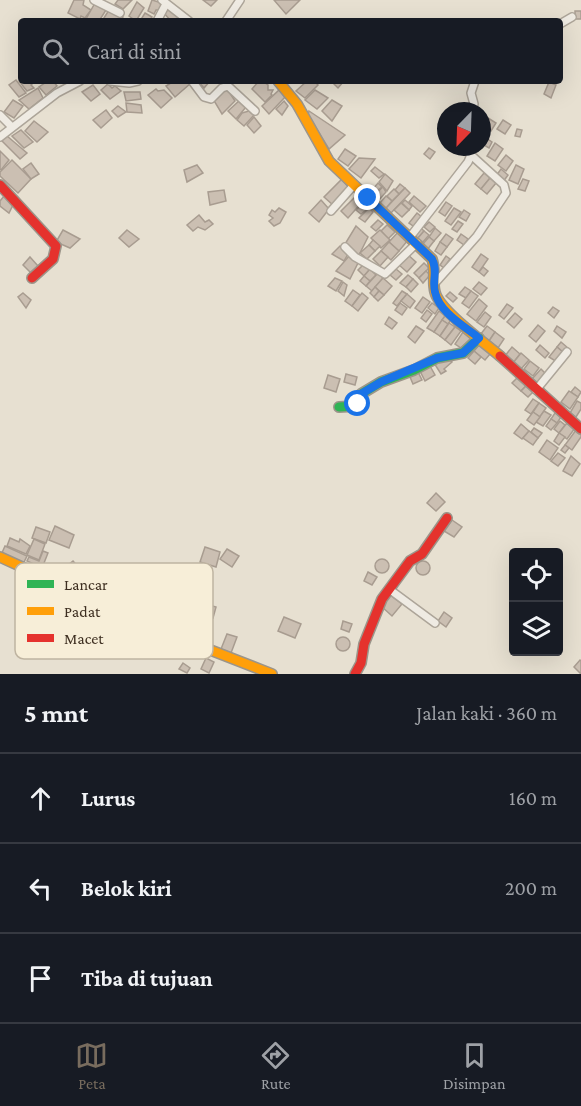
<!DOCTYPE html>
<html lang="id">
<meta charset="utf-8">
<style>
:root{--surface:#171b24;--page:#242831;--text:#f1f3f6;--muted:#9ea1a6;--line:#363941;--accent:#786c5e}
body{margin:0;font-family:"Crimson Pro",serif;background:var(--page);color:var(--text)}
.controls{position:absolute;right:18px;bottom:18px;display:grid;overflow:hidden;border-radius:6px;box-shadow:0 6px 24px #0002}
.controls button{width:54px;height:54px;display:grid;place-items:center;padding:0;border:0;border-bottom:2px solid var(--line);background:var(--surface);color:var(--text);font:30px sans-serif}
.compass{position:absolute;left:437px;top:102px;width:54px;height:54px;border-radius:50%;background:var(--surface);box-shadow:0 6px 24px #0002;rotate:203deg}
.stop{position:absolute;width:18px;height:18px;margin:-14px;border:4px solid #1a73e8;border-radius:50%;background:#fff}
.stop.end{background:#1a73e8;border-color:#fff;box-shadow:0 2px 6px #0008}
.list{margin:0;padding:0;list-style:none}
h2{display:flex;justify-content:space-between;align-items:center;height:78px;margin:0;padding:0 24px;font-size:26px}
h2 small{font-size:20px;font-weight:400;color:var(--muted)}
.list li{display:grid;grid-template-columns:39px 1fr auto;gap:18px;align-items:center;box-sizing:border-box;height:90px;padding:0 24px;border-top:2px solid var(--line)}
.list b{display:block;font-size:22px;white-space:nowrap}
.list em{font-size:20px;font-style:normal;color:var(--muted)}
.icon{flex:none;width:33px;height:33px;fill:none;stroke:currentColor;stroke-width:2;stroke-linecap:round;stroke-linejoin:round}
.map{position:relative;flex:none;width:581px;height:674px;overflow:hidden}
.search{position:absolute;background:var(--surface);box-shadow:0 6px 24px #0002;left:18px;right:18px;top:18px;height:66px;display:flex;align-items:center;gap:15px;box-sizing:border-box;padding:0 21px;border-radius:6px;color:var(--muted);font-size:22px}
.sheet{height:348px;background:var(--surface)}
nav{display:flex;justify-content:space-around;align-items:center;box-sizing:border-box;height:84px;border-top:2px solid var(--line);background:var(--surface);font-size:16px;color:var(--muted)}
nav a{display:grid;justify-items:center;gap:3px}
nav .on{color:var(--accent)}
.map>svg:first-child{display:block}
.building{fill:#cbbfb2;stroke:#a89c90;stroke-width:1.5}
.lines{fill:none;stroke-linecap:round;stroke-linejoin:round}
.street-casing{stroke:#ada599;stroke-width:10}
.fast-casing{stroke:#9c958a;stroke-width:12}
.slow-casing{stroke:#9c958a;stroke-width:12}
.jam-casing{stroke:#9c958a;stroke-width:12}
.street{stroke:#efebe3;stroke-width:7}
.fast{stroke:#30b455;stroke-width:9}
.slow{stroke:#ff9f0a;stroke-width:9}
.jam{stroke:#e5322d;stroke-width:9}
.route{stroke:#1a73e8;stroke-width:8}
.key{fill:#f7eed8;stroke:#bfb4a1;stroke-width:1.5}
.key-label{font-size:16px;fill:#3d2e20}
</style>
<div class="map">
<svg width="581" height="674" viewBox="0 0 581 674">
<rect width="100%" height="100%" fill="#e7e0d1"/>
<g class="building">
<polygon points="74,0 84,0 83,5 91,10 85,18 81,16 80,19 68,13"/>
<polygon points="118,0 132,0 123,9 115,4"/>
<polygon points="152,0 162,3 159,10 156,10 154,14 148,11"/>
<polygon points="203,0 217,0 211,6"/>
<polygon points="274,0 300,0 286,14"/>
<polygon points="137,2 144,8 136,21 129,16"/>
<polygon points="95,3 106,10 99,21 88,21 86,19"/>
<polygon points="167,7 187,21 171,21 163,12"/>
<polygon points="109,10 123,17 120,21 102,21"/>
<rect x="575" y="11" width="6" height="8"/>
<polygon points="145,13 152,17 149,21 140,21"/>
<polygon points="21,79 21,81 35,81 31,85 34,88 27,91 19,81"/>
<polygon points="16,80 26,93 19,97 9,85"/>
<polygon points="48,81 53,81 57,86 46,95 39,87"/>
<polygon points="174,81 189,81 191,83 175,97 166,86"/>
<polygon points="198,81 216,81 213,83 210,81 204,88"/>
<polygon points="259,81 262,81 268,85 268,90 273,90 271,94 272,95 265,102 252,89"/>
<polygon points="307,81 314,81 318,85 305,98 296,91"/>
<polygon points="331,81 344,81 338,88"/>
<polygon points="549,82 556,85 551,98 544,94"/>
<polygon points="108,84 112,88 115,86 121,91 110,99 101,90"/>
<polygon points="93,85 100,94 91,101 82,92"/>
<polygon points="226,87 235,101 222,114 213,99"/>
<polygon points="38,88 43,98 29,109 19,100"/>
<polygon points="156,89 158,91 164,90 172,98 161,108 148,95"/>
<polygon points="279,90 286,96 269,114 262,106"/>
<polygon points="315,90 328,98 317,109 305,100"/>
<polygon points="124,92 140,92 141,99 126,101"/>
<polygon points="13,100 23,106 14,118 4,112"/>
<polygon points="240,100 246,107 236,119 228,111"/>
<polygon points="332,100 342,106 332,121 322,111"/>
<polygon points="284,101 288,106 282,115 276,109"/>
<polygon points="126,103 141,105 142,113 127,112"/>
<polygon points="118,106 126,112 118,117 112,111"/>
<polygon points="106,110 112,118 101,128 93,120"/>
<polygon points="249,111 254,115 244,126 237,120 242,113"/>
<polygon points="309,111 345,135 329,149 308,115"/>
<polygon points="254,117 261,126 254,133 247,125"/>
<polygon points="488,118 496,123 491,131 483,126"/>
<polygon points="503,120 511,125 505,134 497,129"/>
<polygon points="34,121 48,132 37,142 25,131"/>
<polygon points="517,129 522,130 520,137 515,136"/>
<polygon points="21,130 33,142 24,148 12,136"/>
<polygon points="7,136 27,153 20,159 1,140"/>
<polygon points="486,138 492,142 489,148 482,144"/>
<polygon points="495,143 503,149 495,161 487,156"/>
<polygon points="429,148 435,152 430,159 424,154"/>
<polygon points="345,149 356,156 348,166 338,159"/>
<polygon points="0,151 9,160 1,170 0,169"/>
<polygon points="506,155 513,161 506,171 498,165"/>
<polygon points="359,158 375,159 361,178 349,169"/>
<polygon points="12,160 31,179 18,193 0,176 0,172"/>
<polygon points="31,163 39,174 31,179 23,169"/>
<polygon points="197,165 203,173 187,182 184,170"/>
<polygon points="516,165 524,169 518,184 509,180"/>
<polygon points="375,167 384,174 379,178 371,171"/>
<polygon points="501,169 508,175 503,182 496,176"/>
<polygon points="484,173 490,178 481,189 475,184"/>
<polygon points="385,174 393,181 387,191 379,182"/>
<polygon points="490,178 496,183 487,194 481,189"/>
<polygon points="342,179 349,188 333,205 324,197"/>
<polygon points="523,179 529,181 525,191 518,189"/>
<polygon points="378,183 382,187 374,193 372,190"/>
<polygon points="400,184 405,188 399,194 395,190"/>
<polygon points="383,187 386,192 379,200 374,195"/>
<polygon points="405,188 410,193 391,213 386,208"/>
<polygon points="394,189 399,194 392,201 387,196"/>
<polygon points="224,190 226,201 210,205 208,192"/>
<polygon points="5,195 14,203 9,213 0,206 0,201"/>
<polygon points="357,195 363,201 348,218 341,211"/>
<polygon points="386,196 392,201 386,208 380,203"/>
<polygon points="414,196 426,206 420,212 409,202"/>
<polygon points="321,200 329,209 319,222 309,213"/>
<polygon points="405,200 412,206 409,210 402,203"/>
<polygon points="446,202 452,206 445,216 439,212"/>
<polygon points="364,203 369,208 361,214 356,210"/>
<polygon points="401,203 409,210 402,217 394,210"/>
<polygon points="279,208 286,212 280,223 274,226 269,221 273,218 269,215 272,210 275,212"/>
<polygon points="369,208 373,212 365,222 359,218"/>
<polygon points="454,208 461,212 451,225 445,221"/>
<polygon points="464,210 470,214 466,221 459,217"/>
<polygon points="417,213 423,218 416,228 409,223"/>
<polygon points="199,215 205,222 209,220 213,224 205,230 198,227 193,231 187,225"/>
<polygon points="378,220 383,224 376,231 371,227"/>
<polygon points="458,221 463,224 457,232 452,229"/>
<polygon points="429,222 435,227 430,232 424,227"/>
<polygon points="387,225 395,232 388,239 381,231"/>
<polygon points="356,226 368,237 359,255 345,244"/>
<polygon points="420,227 424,231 418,238 414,235"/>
<polygon points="435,228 441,233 434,241 429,237"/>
<polygon points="63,230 80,239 70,248 56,242"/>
<polygon points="127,230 139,239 129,247 119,238"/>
<polygon points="380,230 390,240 381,248 371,238"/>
<polygon points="399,231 408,240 399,251 389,242"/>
<polygon points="424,231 429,235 423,242 418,238"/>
<polygon points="446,234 453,239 447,247 440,242"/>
<polygon points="461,234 468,239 464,245 457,240"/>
<polygon points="429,237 434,241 427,250 422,245"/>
<polygon points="373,240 380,246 375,251 369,245"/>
<polygon points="389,242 399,251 391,260 381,251"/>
<polygon points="440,242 447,247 441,255 435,251"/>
<polygon points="369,245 375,251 367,259 360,253"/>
<polygon points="340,246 348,254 344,261 332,254"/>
<polygon points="381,251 388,257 380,266 373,259"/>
<polygon points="407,254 416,262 407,272 398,264"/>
<polygon points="481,254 488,259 479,272 472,267"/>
<polygon points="350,255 359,261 350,279 336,271"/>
<polygon points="446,256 450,259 444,268 440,265"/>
<polygon points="30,257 38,266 31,273 23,265"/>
<polygon points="424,263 429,268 419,278 414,273"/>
<polygon points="364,264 370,269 364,276 358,270"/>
<polygon points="483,267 488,271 484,276 479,272"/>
<polygon points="370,269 376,275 370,281 364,276"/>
<polygon points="396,269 402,274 396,280 390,275"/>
<polygon points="426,271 430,275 423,283 419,278"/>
<polygon points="378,273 383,278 372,291 366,286"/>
<polygon points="408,275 413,279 406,287 400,283"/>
<polygon points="364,276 370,281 366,286 360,281"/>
<polygon points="335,278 342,281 336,291 328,286"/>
<polygon points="383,278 392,286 384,295 375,287"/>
<polygon points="413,279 418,284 411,292 406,287"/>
<polygon points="343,282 347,285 344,296 338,291"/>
<polygon points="479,282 487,288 481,295 473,289"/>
<polygon points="375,287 379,291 374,297 370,293"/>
<polygon points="465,287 471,291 466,298 459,294"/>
<polygon points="353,290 360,295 352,306 345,301"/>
<polygon points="379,291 384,295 378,301 374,297"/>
<polygon points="402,291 407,294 397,306 393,303"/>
<polygon points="471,291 478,296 469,308 462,303"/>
<polygon points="450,292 457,298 453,302 446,296"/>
<polygon points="23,293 31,300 26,308 18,297"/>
<polygon points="362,293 368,298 358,311 352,306"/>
<polygon points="407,294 415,301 410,308 401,301"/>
<polygon points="423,297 430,302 422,313 415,308"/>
<polygon points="479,299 487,306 476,321 467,314"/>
<polygon points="400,303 407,308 402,315 395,310"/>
<polygon points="432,303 439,308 435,314 428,308"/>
<polygon points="507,304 513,308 504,319 499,315"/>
<polygon points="553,307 559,311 554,318 548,313"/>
<polygon points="427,310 432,314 426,322 421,318"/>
<polygon points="439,311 445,316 434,332 427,328"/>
<polygon points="485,312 491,317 484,327 477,322"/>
<polygon points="515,313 522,319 514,328 507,322"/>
<polygon points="445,316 451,320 448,324 442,320"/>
<polygon points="389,317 397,323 392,329 385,324"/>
<polygon points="442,320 448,324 440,336 434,332"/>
<polygon points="449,323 455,327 445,340 440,336"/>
<polygon points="538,325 545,331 536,342 529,336"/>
<polygon points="416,326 424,331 415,343 408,337"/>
<polygon points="487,326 495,332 489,341 480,335"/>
<polygon points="557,326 566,332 562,338 554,331"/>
<polygon points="455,327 461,331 451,345 445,340"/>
<polygon points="463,332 472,339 464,350 455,344"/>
<polygon points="495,332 504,339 498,348 489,341"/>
<polygon points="561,342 568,348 564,353 557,347"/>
<polygon points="480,344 490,354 485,360 474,351"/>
<polygon points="540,345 549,353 545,358 536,350"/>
<polygon points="512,347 520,354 513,363 505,356"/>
<polygon points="557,347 564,353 557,362 549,357"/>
<polygon points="474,351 481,357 475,364 468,358"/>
<polygon points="521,353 529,360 521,369 513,363"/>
<polygon points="447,357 452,362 444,369 446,371 441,374 434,363 439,360 440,362"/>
<polygon points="530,361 539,368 533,376 524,369"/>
<polygon points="430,366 435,375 425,381 420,371"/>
<polygon points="541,369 547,375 539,385 532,379"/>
<polygon points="418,372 422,380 413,384 410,377"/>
<polygon points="346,374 357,377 355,385 344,382"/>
<polygon points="328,375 340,379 336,392 324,388"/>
<polygon points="518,377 527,385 521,391 512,383"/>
<polygon points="527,385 534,391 528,397 521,391"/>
<polygon points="575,387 581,392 578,397 571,392"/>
<polygon points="569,391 578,397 570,409 561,402"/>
<polygon points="533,399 539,403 531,414 525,410"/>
<polygon points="577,401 581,403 581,409 576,417 570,413"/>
<polygon points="539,403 546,408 540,417 533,412"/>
<polygon points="544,411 551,415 543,426 536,422"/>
<polygon points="533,412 540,417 534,425 527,420"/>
<polygon points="555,413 561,417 557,423 551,419"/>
<polygon points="551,419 557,423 551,430 546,426"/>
<polygon points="560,421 565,425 559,433 554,429"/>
<polygon points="567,423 575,428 567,439 559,433"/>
<polygon points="521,424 529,431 522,439 514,433"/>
<polygon points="534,428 542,433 538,438 531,432"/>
<polygon points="576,430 581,434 581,437 572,450 565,445"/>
<polygon points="529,431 538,438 533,445 523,438"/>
<polygon points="559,433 565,437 559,445 554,441"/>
<polygon points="547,440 558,448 550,460 539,452"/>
<polygon points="565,445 569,448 565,453 561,450"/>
<polygon points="558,453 565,458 558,466 551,461"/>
<polygon points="571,456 580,464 572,476 563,471"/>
<polygon points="436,493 445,502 436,511 427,503"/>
<polygon points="452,520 462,527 454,537 444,531"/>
<polygon points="55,526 74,535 69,548 49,540"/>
<polygon points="36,527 50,532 46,543 32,538"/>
<polygon points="10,538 19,542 20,539 30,546 26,554 7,546"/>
<polygon points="34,539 45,544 39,560 27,555"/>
<polygon points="5,546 27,556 23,564 1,555"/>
<polygon points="205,547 220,552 216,567 200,562"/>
<polygon points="227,549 239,556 232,567 220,559"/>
<polygon points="43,551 48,553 42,568 27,561 29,557 39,561"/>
<circle cx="382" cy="566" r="7"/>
<circle cx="423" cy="568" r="7"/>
<polygon points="73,561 88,579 83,583 68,565"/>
<polygon points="368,572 377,577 372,585 364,581"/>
<polygon points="390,595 402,604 392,616 381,606"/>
<polygon points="205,604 216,607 213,618 202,614"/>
<polygon points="444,612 452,618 446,627 438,621"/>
<polygon points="284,617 301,624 295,638 278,631"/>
<polygon points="343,621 352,624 349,632 341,629"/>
<polygon points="227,634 237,637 231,653 221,649"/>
<circle cx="343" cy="644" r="7"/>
<polygon points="206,658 214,662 209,673 201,669"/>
<polygon points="580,660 581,661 581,674 574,667"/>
<polygon points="183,663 190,668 187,673 179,669"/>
</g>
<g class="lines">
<g class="street-casing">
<g id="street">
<polyline points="94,0 120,13"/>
<polyline points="162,0 189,21"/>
<polyline points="157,21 166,4"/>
<polyline points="226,21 240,0"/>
<polyline points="560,24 572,17"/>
<polyline points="110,81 129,83 138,81"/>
<polyline points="192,81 204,97 211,99 222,88 228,86 255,111"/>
<polyline points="472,111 474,104 471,93 475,81"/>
<polyline points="0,115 12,127"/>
<polyline points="0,137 57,93 80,81"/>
<polyline points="331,211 354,185"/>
<polyline points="410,237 468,162 471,155 462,147"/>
<polyline points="345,247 355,257 385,274 417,243"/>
<polyline points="436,282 477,236 506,193 504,185 471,155"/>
<polyline points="536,390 567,352"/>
<polyline points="389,589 435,623"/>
</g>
</g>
<g class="fast-casing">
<polyline id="fast" points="339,407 357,406 361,394 381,382 414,370 437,358 463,353 479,338"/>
</g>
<g class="slow-casing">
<g id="slow">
<path d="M278,81L297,104L329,161L432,259C436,270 432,281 435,292C439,310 485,343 500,356"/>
<polyline points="0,557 55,582 110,611 272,674"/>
</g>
</g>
<g class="jam-casing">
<g id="jam">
<polyline points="0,185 56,246 53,259 32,278"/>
<polyline points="500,356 581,429"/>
<polyline points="355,674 361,663 364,644 382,599 410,561 422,554 447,518"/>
</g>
</g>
<use href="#street" class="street"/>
<use href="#fast" class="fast"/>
<use href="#slow" class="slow"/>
<use href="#jam" class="jam"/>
</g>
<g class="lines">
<path class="route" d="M358,404L361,394L381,382L437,358L463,353L479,338C464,326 439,312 435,292C432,281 438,270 432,259L368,198"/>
</g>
<rect x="15" y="563" width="198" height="96" rx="9" class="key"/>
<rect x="27" y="580" width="27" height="8" fill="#30b455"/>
<rect x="27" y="607" width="27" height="8" fill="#ff9f0a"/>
<rect x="27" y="634" width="27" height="8" fill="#e5322d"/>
<g class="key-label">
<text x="64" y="590">Lancar</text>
<text x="64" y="617">Padat</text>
<text x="64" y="644">Macet</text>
</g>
</svg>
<div class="controls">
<button><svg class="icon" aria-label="locate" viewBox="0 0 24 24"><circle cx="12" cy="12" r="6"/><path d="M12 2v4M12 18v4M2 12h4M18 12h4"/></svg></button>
<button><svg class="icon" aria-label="layers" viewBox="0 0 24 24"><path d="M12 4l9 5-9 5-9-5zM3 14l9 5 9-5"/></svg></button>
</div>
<svg class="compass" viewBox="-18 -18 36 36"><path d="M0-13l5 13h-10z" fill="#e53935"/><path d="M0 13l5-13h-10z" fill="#9ea1a6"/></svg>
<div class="stop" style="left:358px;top:404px"></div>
<div class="stop end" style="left:368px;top:198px"></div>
<div class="search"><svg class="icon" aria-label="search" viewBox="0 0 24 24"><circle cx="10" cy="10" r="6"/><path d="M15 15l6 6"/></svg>Cari di sini</div>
</div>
<section class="sheet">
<h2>5 mnt<small>Jalan kaki · 360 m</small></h2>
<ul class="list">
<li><svg class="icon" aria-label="ahead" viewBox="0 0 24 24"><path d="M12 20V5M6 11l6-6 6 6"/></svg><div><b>Lurus</b></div><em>160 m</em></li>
<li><svg class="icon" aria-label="left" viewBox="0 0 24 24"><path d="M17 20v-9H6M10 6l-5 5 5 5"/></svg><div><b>Belok kiri</b></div><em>200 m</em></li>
<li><svg class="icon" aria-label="arrive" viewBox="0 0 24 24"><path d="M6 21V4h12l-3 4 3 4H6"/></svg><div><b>Tiba di tujuan</b></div></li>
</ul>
</section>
<nav>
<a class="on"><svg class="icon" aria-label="map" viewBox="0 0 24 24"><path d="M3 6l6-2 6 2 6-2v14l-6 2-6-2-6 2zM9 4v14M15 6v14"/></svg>Peta</a>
<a><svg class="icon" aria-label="directions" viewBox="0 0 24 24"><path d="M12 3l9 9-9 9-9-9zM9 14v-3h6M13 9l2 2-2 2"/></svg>Rute</a>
<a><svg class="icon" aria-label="saved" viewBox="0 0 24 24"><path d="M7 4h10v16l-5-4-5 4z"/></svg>Disimpan</a>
</nav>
